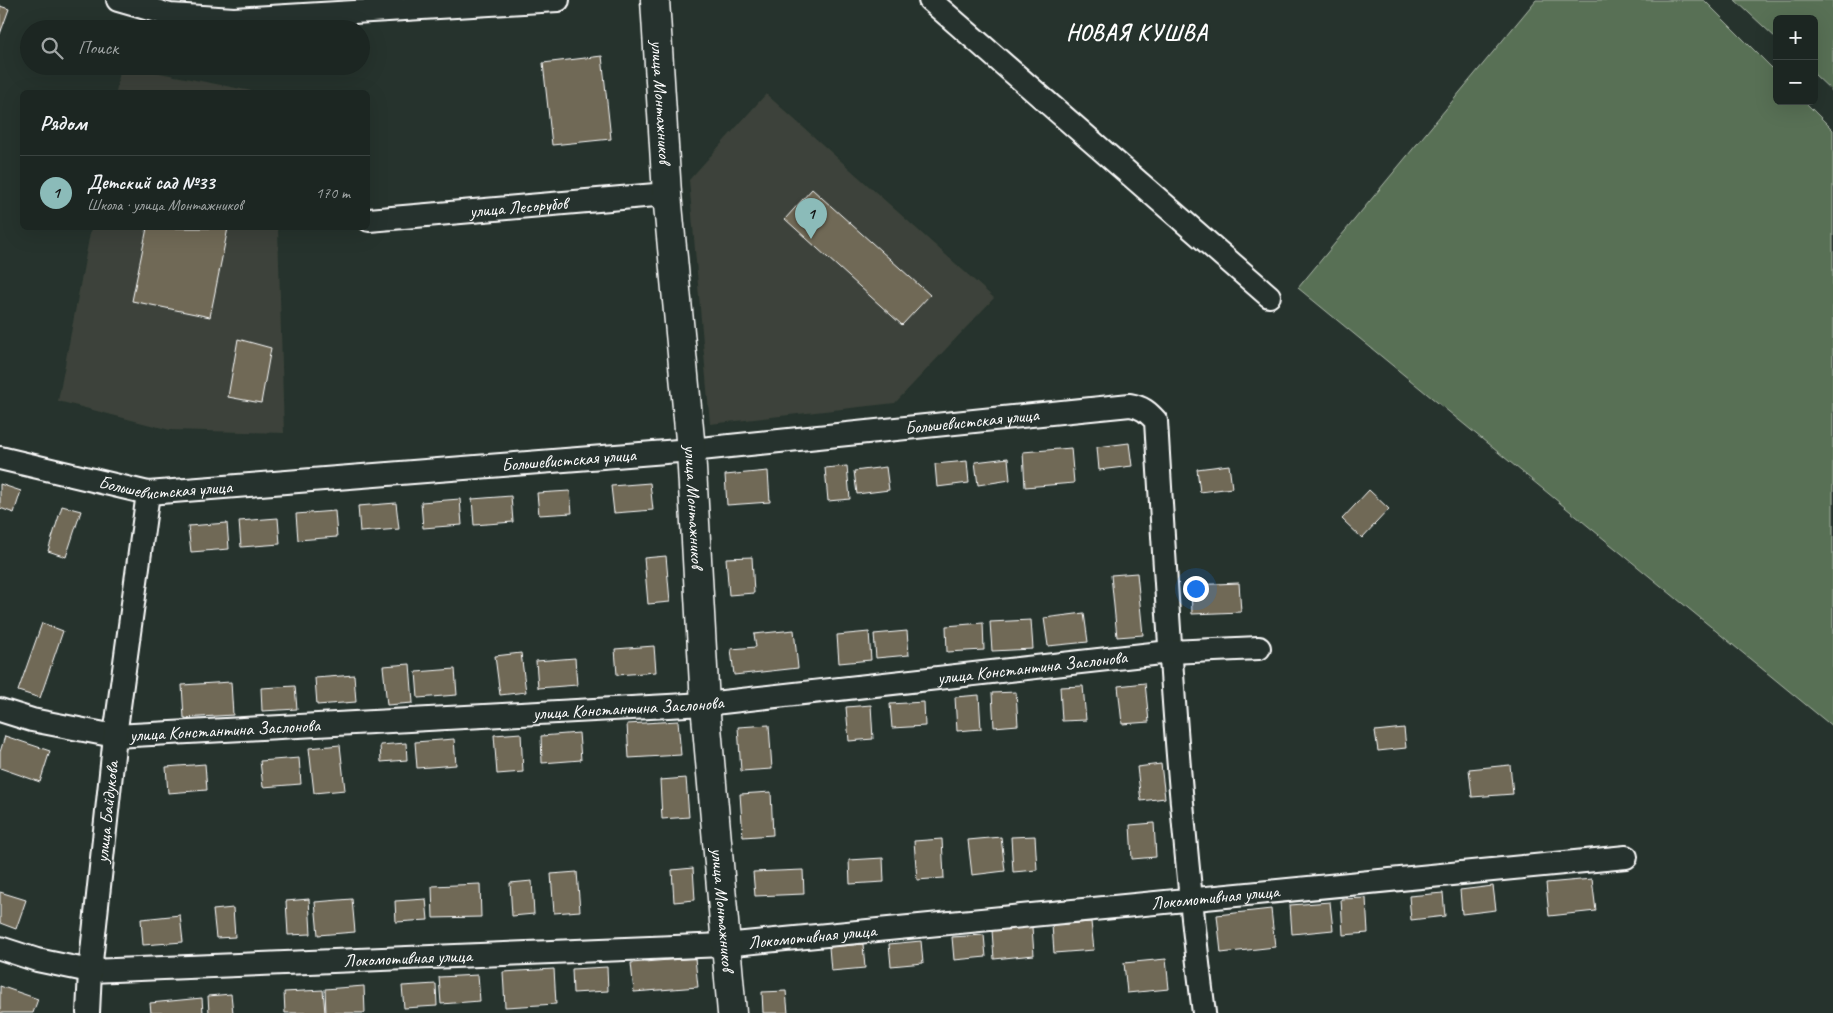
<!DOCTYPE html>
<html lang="ru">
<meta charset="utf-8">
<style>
:root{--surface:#1c2622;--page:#252e2a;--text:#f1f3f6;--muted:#a0a5a5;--line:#3a4340;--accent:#8bbbb9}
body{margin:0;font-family:Caveat,sans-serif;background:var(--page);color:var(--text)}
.controls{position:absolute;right:15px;top:15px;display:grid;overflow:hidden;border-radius:8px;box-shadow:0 5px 20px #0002}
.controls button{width:45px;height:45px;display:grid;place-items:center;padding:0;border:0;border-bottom:1px solid var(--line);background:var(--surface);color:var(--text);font:25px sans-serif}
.you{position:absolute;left:1195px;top:588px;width:18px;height:18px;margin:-12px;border:4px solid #fff;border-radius:50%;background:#1a73e8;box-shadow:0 0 0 8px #1a73e833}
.badge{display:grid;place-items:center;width:32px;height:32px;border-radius:50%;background:var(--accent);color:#111;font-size:16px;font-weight:700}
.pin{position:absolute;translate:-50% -41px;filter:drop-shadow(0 1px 2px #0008)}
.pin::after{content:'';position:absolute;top:26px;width:18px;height:15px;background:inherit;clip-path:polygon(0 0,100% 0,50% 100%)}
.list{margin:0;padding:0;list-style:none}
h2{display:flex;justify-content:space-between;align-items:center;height:65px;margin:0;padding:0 20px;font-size:21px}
h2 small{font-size:16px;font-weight:400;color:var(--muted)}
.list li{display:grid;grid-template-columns:32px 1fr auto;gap:15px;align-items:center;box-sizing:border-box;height:75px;padding:0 20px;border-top:1px solid var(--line)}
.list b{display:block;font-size:19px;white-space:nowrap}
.list p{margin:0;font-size:16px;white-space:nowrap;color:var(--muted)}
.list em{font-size:16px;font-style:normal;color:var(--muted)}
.icon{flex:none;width:28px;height:28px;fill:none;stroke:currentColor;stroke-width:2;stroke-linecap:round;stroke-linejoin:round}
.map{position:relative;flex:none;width:1833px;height:1013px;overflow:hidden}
.search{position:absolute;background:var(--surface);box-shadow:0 5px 20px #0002;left:20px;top:20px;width:350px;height:55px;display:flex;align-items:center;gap:12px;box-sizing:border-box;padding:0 18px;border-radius:28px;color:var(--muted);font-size:19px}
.panel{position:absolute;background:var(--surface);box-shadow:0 5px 20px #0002;left:20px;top:90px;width:350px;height:140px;border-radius:8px}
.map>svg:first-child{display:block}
.built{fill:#3c433a}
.green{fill:#597055;stroke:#acb8aa}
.building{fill:#6f6957;stroke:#fff}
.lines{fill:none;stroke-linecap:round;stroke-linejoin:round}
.minor-casing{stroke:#fff;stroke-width:26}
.tertiary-casing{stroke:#fff;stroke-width:31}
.minor{stroke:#26332d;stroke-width:22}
.tertiary{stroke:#26332d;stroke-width:28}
.labels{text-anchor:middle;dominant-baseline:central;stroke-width:5;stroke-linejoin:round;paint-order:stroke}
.street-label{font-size:18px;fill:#fff;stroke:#26332d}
.district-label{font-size:22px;font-weight:bold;letter-spacing:1px;fill:#fff;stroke:#26332d}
</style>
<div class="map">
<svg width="1833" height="1013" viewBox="0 0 1833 1013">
<rect width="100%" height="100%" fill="#26332d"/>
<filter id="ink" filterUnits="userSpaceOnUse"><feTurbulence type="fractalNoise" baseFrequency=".02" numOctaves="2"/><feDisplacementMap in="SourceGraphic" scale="10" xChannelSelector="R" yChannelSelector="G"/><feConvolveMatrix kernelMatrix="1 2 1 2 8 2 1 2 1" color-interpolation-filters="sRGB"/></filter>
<g filter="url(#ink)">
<g class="built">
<polygon points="121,66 124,66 257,92 116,92"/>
<polygon points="766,94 994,298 895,403 710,424 689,180"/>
<polygon points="91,228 278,228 284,433 170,430 58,401"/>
</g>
<g class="green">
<polygon points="1536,0 1704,0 1777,73 1777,101 1804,101 1833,130 1833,727 1298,288"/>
<polygon points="1735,0 1833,0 1833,92 1814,74 1814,19 1777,19 1777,39"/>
</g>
<g class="building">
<polygon points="0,6 9,9 0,34"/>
<polygon points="602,56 611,139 552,145 543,63"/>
<polygon points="812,189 930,295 902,325 785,219"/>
<polygon points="147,228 228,228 210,317 132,301"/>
<polygon points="238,339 271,348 261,403 228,397"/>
<polygon points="1129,443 1132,466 1099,470 1097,447"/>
<polygon points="1071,448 1074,483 1025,487 1023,452"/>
<polygon points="1008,458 1010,480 978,485 975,462"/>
<polygon points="967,461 969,483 937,487 935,464"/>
<polygon points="1229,465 1232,488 1200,492 1197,469"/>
<polygon points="847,466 850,499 828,501 825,468"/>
<polygon points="886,467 889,490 857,494 854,471"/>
<polygon points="768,471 770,502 727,505 725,475"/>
<polygon points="650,483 653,510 614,513 611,486"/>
<polygon points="0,484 21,491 14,513 0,508"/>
<polygon points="1369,490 1389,509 1362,538 1342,519"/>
<polygon points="570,491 572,513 539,515 537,493"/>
<polygon points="511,496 513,522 474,525 472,499"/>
<polygon points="460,499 462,525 423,528 421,502"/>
<polygon points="396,503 399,529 360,532 358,506"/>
<polygon points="62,506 81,511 66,557 48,551"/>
<polygon points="335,511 337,537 298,540 296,514"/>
<polygon points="278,518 280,544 241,547 239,521"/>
<polygon points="227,523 229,549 191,552 188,526"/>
<polygon points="666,556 670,602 648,604 644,558"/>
<polygon points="752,557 754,593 729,595 726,558"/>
<polygon points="1137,573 1143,635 1117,637 1111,575"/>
<polygon points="1239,583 1241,612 1192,614 1191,585"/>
<polygon points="1084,613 1088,642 1048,646 1044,618"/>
<polygon points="1031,620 1033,649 992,651 990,622"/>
<polygon points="42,623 63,631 40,698 18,691"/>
<polygon points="983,623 984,650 947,652 946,626"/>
<polygon points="794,630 798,668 734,675 731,649 756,647 754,634"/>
<polygon points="907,631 909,655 876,658 874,634"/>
<polygon points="869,632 871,660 839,663 837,635"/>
<polygon points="654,646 656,672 617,675 615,649"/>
<polygon points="521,653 526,692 500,695 495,656"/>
<polygon points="575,658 577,685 538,688 536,661"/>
<polygon points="410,664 413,703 387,705 383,666"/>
<polygon points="455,669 457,695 418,698 416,672"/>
<polygon points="354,675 356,702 317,705 315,678"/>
<polygon points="231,682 233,715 184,718 182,685"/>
<polygon points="1145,683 1149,722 1122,724 1118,686"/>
<polygon points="295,686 297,709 262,711 261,688"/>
<polygon points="1083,686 1086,720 1062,721 1060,687"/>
<polygon points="1016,692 1018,725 994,727 992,693"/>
<polygon points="979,695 981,729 957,731 955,697"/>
<polygon points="924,702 925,726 892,728 890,704"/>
<polygon points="871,705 873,739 849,741 846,707"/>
<polygon points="678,721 681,755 629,758 627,724"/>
<polygon points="769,725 772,769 741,771 738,727"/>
<polygon points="1404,728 1406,748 1378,751 1375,731"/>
<polygon points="521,733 523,772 497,774 494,735"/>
<polygon points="579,733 581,760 542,763 541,736"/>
<polygon points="5,736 50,751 40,782 0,768 0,752"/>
<polygon points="454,739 456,765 417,768 415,742"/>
<polygon points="406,743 407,760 381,762 380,745"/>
<polygon points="340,745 345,790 314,793 309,748"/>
<polygon points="299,758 301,784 263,787 260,761"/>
<polygon points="205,764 207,790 168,793 166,767"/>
<polygon points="1161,764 1165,798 1141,801 1137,767"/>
<polygon points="1510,765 1513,794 1472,797 1469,769"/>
<polygon points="686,778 689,817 662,819 660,780"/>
<polygon points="771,792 773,835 743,837 740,794"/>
<polygon points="1154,823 1156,857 1132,859 1130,825"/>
<polygon points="1035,836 1037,870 1013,872 1011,837"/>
<polygon points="1001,837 1005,871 972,875 968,840"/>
<polygon points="942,839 944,878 917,880 914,841"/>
<polygon points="883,858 884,882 850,884 849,860"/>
<polygon points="693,868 695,900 674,902 672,870"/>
<polygon points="803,870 804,894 755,896 753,872"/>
<polygon points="577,872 580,911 554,913 551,874"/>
<polygon points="1592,879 1596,911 1549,916 1546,883"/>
<polygon points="532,881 534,914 512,916 510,883"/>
<polygon points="480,884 481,917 433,918 432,886"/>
<polygon points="1493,886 1496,910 1462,914 1460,890"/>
<polygon points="0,892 26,900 16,929 0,923"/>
<polygon points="1443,893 1445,916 1411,920 1409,896"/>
<polygon points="1366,898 1368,933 1343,935 1341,899"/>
<polygon points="309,899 311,934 288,935 286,901"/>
<polygon points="352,899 355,932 318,935 315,902"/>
<polygon points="426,899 428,920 396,922 395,901"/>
<polygon points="1330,902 1333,930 1292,934 1290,905"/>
<polygon points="233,908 235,937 216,938 213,910"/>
<polygon points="1271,909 1275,947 1221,953 1217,915"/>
<polygon points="180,915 183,942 143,945 141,919"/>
<polygon points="1091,922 1094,950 1054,953 1052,925"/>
<polygon points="1032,927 1034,955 994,959 992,930"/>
<polygon points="984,935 986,957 954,960 952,937"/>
<polygon points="921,941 923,963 891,966 889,944"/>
<polygon points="863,944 865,968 831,971 829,947"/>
<polygon points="695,958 698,987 634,992 631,963"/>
<polygon points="1166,959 1169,989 1127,993 1124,963"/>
<polygon points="607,967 608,991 573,993 572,969"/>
<polygon points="554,969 556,1004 505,1007 503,972"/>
<polygon points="478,975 480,1001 441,1004 439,977"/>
<polygon points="436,984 437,1006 404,1008 402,986"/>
<polygon points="0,986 38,999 33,1013 0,1013"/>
<polygon points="364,986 365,1013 326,1013 325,989"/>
<polygon points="323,990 325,1013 285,1013 284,992"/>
<polygon points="786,991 788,1013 763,1013 762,992"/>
<polygon points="231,994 233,1013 209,1013 208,996"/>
<polygon points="202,998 203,1013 151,1013 150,1003"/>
</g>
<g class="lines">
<g class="minor-casing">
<g id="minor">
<polyline points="118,0 170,15 234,19 558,0"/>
<polyline points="930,0 1269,296"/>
<path id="s1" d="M369,220L667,194"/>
<path id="s2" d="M0,458L148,493L691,450L1130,405C1142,407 1148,412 1156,421C1168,619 1179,817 1204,1013"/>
<path id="s3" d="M0,710L32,720L115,736L705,704L1170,652L1259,648"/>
<path id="s4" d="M0,948L37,960L90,971L724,945L1626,857"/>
<path id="s5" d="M88,1013L90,971L115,736L148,493"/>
</g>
</g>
<g class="tertiary-casing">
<g id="tertiary">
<path id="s6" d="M655,0L667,194L691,450L705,704L732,1013"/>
</g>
</g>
<use href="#minor" class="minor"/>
<use href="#tertiary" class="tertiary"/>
</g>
</g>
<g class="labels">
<g class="street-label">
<text stroke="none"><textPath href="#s6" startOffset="102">улица Монтажников</textPath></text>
<text stroke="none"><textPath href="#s1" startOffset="150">улица Лесорубов</textPath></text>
<text stroke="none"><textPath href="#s2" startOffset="979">Большевистская улица</textPath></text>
<text stroke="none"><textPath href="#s2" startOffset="574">Большевистская улица</textPath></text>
<text stroke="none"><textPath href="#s2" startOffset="169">Большевистская улица</textPath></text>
<text stroke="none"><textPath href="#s6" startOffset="508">улица Монтажников</textPath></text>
<text stroke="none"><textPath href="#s3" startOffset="1038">улица Константина Заслонова</textPath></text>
<text stroke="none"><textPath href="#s3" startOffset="632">улица Константина Заслонова</textPath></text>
<text stroke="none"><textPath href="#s3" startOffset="228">улица Константина Заслонова</textPath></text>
<text stroke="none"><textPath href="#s5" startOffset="202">улица Байдукова</textPath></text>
<text stroke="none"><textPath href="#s4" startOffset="1221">Локомотивная улица</textPath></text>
<text stroke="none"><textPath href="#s6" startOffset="912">улица Монтажников</textPath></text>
<text stroke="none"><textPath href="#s4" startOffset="816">Локомотивная улица</textPath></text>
<text stroke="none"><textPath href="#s4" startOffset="411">Локомотивная улица</textPath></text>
</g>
<g class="district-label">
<text x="1137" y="33">НОВАЯ КУШВА</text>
</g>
</g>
</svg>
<div class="controls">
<button>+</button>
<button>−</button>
</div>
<div class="you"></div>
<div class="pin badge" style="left:811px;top:239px">1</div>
<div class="search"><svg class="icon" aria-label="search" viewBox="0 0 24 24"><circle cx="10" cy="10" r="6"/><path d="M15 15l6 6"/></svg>Поиск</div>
<section class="panel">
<h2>Рядом<small></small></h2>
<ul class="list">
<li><span class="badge">1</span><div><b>Детский сад №33</b><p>Школа · улица Монтажников</p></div><em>170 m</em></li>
</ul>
</section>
</div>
